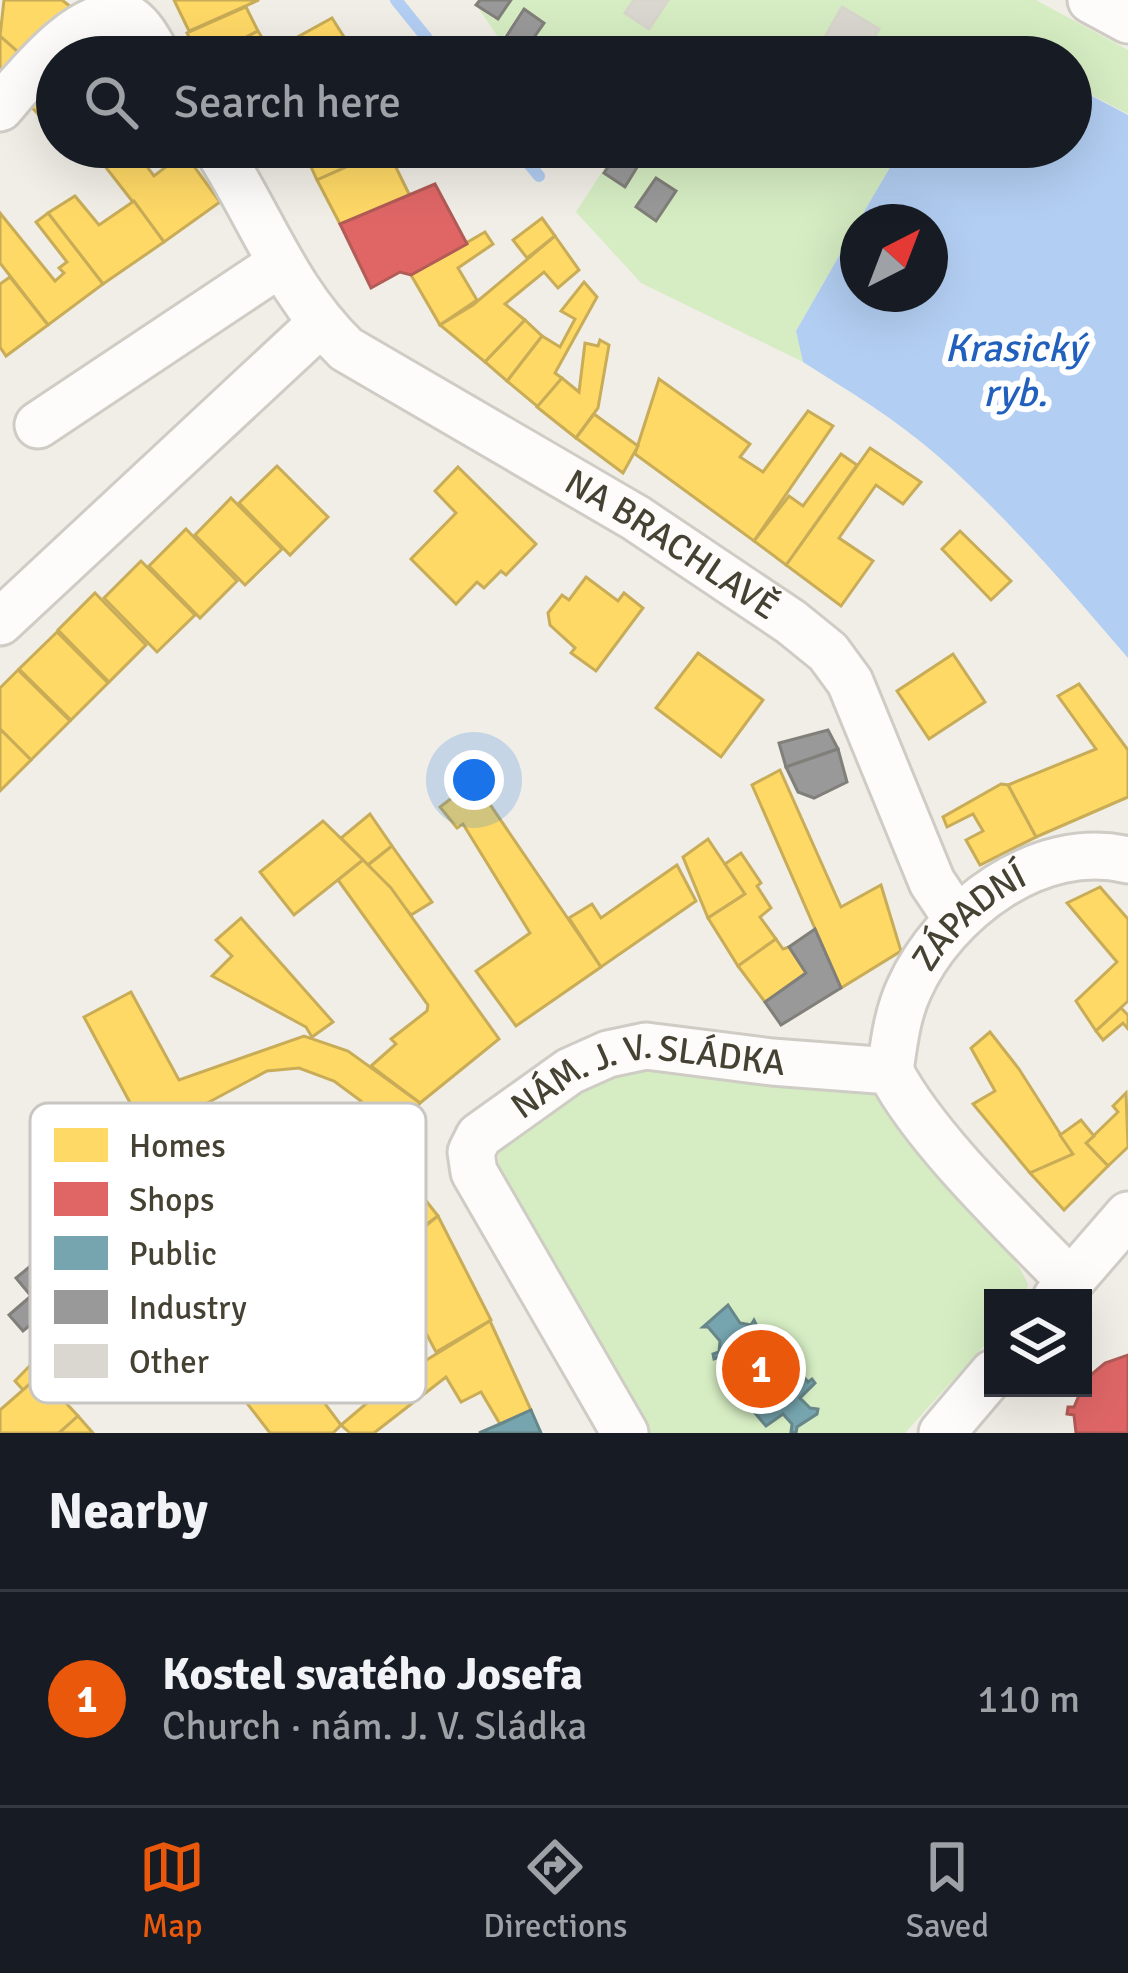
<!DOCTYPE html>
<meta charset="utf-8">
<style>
:root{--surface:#171b24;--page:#242831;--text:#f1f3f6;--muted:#9ea1a6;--line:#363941;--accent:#ea580c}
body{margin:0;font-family:Signika,sans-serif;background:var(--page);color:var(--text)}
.controls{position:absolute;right:36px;bottom:36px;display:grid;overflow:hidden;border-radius:0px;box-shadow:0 12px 48px #0002}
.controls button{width:108px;height:108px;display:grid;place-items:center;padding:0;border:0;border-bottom:3px solid var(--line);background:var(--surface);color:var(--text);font:60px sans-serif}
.compass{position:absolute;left:840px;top:204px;width:108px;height:108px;border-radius:50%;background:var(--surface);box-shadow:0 12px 48px #0002;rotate:42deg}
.you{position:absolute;left:474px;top:780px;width:42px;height:42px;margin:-30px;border:9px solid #fff;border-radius:50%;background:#1a73e8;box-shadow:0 0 0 18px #1a73e833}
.badge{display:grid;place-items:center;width:78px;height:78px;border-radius:50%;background:var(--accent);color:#fff;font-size:39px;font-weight:700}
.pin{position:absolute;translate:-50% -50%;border:6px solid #fff;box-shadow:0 3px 12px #0006}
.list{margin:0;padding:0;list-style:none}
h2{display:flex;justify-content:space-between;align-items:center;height:156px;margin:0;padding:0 48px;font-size:51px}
h2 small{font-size:39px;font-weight:400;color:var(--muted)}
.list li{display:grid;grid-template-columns:78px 1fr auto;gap:36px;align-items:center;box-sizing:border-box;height:216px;padding:0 48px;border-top:3px solid var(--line)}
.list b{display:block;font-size:45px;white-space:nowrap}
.list p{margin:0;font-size:39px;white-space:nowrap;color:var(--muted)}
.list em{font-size:39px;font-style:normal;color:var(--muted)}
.icon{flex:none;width:66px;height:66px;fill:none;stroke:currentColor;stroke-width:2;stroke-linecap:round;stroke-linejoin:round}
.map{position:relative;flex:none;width:1128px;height:1433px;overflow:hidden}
.search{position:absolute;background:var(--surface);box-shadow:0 12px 48px #0002;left:36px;right:36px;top:36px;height:132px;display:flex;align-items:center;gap:30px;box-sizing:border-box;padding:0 42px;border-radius:66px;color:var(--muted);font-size:45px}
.sheet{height:372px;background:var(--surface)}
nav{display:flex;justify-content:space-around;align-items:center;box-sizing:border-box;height:168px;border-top:3px solid var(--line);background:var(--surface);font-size:33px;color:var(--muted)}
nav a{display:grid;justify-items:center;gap:6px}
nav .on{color:var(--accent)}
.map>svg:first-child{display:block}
.green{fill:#d6edc3}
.water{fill:#b2cef2}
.homes{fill:#ffd966;stroke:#c8ac57;stroke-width:3}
.shops{fill:#e06666;stroke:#b25b57;stroke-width:3}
.public{fill:#76a5af;stroke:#68878a;stroke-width:3}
.industry{fill:#999;stroke:#807f7a;stroke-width:3}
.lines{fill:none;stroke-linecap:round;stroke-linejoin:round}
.stream{stroke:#b2cef2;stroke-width:12}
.building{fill:#d9d7cf;stroke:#d8d6cc;stroke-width:3}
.street-casing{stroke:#ceccc4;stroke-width:51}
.street{stroke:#fdfcfb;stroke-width:45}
.labels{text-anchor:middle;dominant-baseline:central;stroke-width:12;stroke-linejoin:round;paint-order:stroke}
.street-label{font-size:36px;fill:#464233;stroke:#fff}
.water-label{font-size:39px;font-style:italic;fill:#2160bc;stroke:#fff}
.key{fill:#fff;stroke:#c8c6c2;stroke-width:3}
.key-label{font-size:33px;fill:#464233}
</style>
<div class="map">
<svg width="1128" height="1433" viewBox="0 0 1128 1433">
<rect width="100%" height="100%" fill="#f0eee6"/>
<g class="green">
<path d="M508,0H1036L1128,50V114L1071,84V57C1043,57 989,49 968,57H566L550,47L543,57L520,54L540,23L521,10L501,41L476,5L494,19Z"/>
<polygon points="607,147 902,147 796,331 803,362 641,283 576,212 609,161 601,156"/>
<path d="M643,1064L866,1088L906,1124L1020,1268L1028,1284L1025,1298H993V1336L905,1433H637L501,1179C500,1171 497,1159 499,1151C505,1112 610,1078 643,1064Z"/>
</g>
<path class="water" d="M1071,85L1128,115V658C1068,588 1007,517 939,457C897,420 849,391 803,362L796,331L858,223V294H930V222H858L902,147H1071Z"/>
<g class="homes">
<polygon points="4,0 62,0 71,7 27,60 0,36"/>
<polygon points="174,0 259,0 189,31"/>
<polygon points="246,7 258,31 209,57 199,57 187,33"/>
<polygon points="332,18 351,48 335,57 319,57 313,47 291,57 283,45"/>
<polygon points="258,31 272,54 267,57 209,57"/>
<polygon points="0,36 27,60 0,91"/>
<polygon points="57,63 57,97 39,115 22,97"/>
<polygon points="90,147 132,147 154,176 175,160 165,147 180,147 220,202 164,242"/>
<polygon points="302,147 390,147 317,180"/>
<polygon points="387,149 410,196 340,224 317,180"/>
<polygon points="75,196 99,225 134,201 164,242 103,284 48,213"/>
<polygon points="0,213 55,281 64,273 59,268 67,262 36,222 48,213 103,284 48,325 0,263"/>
<polygon points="542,218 555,236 527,258 513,240"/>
<polygon points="485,232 493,244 458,268 477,300 440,325 411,275"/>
<polygon points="555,236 579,270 558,288 544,272 505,304 525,320 485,362 440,325 473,305"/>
<polygon points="10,277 48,325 6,356 0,347 0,284"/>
<polygon points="584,282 597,297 555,373 562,378 538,407 507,381 542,336 560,347 575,319 561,311"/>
<polygon points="525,320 542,336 507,381 485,362"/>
<polygon points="600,340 609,345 598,408 576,438 537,407 562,378 579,392 585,343 598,346"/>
<polygon points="659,379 750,444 740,457 763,472 808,411 833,426 754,541 635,454"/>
<polygon points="594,414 638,446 623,473 576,438"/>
<polygon points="870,448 921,482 903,504 876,485 839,538 873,561 841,606 786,565"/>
<polygon points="841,454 857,465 786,565 754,541 789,496 803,506"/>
<polygon points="277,466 328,517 290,555 239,503"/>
<polygon points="458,467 536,544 506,575 501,571 484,588 477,582 456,604 411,559 456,513 435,491"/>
<polygon points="231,498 282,549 245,585 195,535"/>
<polygon points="186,529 237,581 200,618 149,566"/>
<polygon points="960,531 1011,581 991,600 942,549"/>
<polygon points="141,561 195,615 157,652 104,598"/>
<polygon points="586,577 618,601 624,593 643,608 596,671 571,653 575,648 550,625 548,613 562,595 569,600"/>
<polygon points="95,593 146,645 109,682 58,630"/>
<polygon points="57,632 108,683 71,720 19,669"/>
<polygon points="698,653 763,700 721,757 656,708"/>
<polygon points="953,654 985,702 929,739 897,691"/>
<polygon points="18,670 70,721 31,760 0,729 0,688"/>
<polygon points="1079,684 1128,750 1128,797 1036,837 1008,785 1096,749 1058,696"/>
<polygon points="0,729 31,760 0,791"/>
<polygon points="780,770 841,907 881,885 901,951 841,988 752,785"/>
<polygon points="474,781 601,967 516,1026 476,971 530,933 463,824 457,828 440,807"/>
<polygon points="1001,784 1008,785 1036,837 980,865 966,840 983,831 973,814 947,827 943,817"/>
<polygon points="370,814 392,846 368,865 341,838"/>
<polygon points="323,821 363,860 294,915 260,872"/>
<polygon points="708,839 745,894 708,918 683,857"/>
<polygon points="392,846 432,902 411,915 368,865"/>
<polygon points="741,853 761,883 757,886 771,908 760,917 776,939 738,966 708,918 745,894 725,864"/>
<polygon points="363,860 391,888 499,1039 420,1103 371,1066 396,1044 391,1039 427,1011 428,1005 338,880"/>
<polygon points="677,865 696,901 601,967 569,918 592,904 601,918"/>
<polygon points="1100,887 1128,919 1128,1001 1096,1031 1076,1001 1117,962 1067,903"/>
<polygon points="241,918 333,1022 312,1037 306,1027 212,976 232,956 216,940"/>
<polygon points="776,939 783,949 789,947 806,973 765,1002 738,966"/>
<polygon points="131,992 179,1080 304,1036 348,1051 420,1103 384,1147 339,1129 361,1101 334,1081 299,1068 267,1071 183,1116 221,1183 185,1205 84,1017"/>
<polygon points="1121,1008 1128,1015 1128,1029 1123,1023 1103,1040 1096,1031"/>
<polygon points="990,1032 1019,1069 1073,1154 1030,1173 973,1104 995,1091 971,1048"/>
<polygon points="1126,1093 1128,1147 1108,1166 1086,1143 1118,1112 1113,1106"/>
<polygon points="1081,1120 1094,1136 1086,1143 1108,1166 1064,1210 1030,1173 1073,1154 1060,1135"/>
<polygon points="384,1147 438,1216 407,1238 394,1218 376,1231 338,1179"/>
<polygon points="438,1216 491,1320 436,1352 400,1284 299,1369 341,1425 333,1433 270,1433 236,1389 279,1343"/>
<polygon points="490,1321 531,1410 500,1424 481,1392 461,1402 446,1377 374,1433 350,1433 341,1425 394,1380"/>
<polygon points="47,1348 75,1378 58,1394 40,1375 23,1390 15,1381"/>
<polygon points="40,1375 78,1416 59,1433 0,1433 0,1410"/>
<polygon points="78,1416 93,1433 59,1433"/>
</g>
<g class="shops">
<polygon points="435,184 467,244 411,275 400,272 371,288 340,224"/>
<polygon points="1128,1355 1128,1433 1076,1433 1074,1415 1067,1414 1068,1407 1074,1407 1086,1379 1105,1363"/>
</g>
<g class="public">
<polygon points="728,1305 740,1323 751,1325 754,1320 761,1334 769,1329 772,1333 768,1336 780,1349 783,1346 786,1349 783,1352 794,1366 798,1362 801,1366 797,1369 808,1382 812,1379 815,1383 800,1398 810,1408 818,1409 817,1414 797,1427 796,1433 791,1432 792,1424 783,1414 766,1426 754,1412 758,1409 756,1406 752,1410 748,1406 753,1402 742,1389 737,1392 734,1389 738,1385 728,1372 724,1375 720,1371 727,1364 721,1356 714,1359 713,1354 719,1352 720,1341 708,1327 703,1327"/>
<polygon points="531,1410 541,1433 479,1433 500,1424"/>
</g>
<g class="industry">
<polygon points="480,0 511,0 498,19 476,5"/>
<polygon points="524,9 544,23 523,53 504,40"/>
<polygon points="621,147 630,147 644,156 625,187 604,173"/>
<polygon points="656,178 676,191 656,221 636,207"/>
<polygon points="828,730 838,749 786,767 779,743"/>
<polygon points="838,749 847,782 814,798 798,792 786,767"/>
<polygon points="815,929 841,988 781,1025 765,1002 806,973 789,947"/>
<polygon points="33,1264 61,1300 23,1331 9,1315 31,1296 16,1278"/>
</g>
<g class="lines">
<g class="stream">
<polyline points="396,0 442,57"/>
<polyline points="515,147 539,176"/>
</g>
</g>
<g class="building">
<polygon points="634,0 668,0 649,29 625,13"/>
<polygon points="842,7 879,29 862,57 825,37"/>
</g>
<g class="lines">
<g class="street-casing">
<g id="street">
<polyline points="1091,0 1128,20"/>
<path d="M0,108C26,78 86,0 130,19C143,28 150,44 158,57"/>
<path id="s1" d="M216,147C261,217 286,291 346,349L636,518L791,622L828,652L850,682L932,882L956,918"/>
<polyline points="38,425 281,263"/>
<polyline points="0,622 320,324"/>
<path id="s2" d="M890,1071C894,1043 897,1015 909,989C944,911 1039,838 1128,860"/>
<polyline points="1056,1298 1128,1215"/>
<path id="s3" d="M625,1433L474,1172L471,1152L479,1136L570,1071L608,1054L646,1046L772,1062L890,1071C926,1140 1014,1223 1070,1281"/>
<polyline points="942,1433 993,1373"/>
</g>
</g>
<use href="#street" class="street"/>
</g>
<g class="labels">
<g class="street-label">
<text stroke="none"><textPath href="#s1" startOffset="621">NA BRACHLAVĚ</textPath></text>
<text stroke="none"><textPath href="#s2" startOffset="180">ZÁPADNÍ</textPath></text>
<text stroke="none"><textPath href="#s3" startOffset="528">NÁM. J. V. SLÁDKA</textPath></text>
</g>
<g class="water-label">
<text x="1015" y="348">Krasický<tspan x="1015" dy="45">ryb.</tspan></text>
</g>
</g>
<rect x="30" y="1103" width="396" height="300" rx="18" class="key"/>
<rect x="54" y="1128" width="54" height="34" fill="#ffd966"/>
<rect x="54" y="1182" width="54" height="34" fill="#e06666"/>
<rect x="54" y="1236" width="54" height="34" fill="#76a5af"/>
<rect x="54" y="1290" width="54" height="34" fill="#999"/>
<rect x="54" y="1344" width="54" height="34" fill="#d9d7cf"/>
<g class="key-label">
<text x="129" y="1157">Homes</text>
<text x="129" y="1211">Shops</text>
<text x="129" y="1265">Public</text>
<text x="129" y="1319">Industry</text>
<text x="129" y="1373">Other</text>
</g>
</svg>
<div class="controls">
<button><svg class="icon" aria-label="layers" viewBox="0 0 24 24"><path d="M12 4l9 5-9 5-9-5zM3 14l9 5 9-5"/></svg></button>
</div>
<svg class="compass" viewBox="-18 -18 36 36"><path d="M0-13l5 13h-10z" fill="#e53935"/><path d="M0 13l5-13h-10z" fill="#9ea1a6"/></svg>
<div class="you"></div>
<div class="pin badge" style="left:761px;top:1369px">1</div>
<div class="search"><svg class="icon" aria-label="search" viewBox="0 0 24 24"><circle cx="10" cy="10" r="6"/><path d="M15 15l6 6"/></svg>Search here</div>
</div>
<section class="sheet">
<h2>Nearby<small></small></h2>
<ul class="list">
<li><span class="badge">1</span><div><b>Kostel svatého Josefa</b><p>Church · nám. J. V. Sládka</p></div><em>110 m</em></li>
</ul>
</section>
<nav>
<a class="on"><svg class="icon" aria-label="map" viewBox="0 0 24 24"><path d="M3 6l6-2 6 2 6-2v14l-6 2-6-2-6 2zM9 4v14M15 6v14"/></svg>Map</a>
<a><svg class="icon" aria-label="directions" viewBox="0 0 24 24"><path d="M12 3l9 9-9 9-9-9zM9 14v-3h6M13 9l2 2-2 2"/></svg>Directions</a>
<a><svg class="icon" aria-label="saved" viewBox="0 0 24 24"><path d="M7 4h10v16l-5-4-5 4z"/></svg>Saved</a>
</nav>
